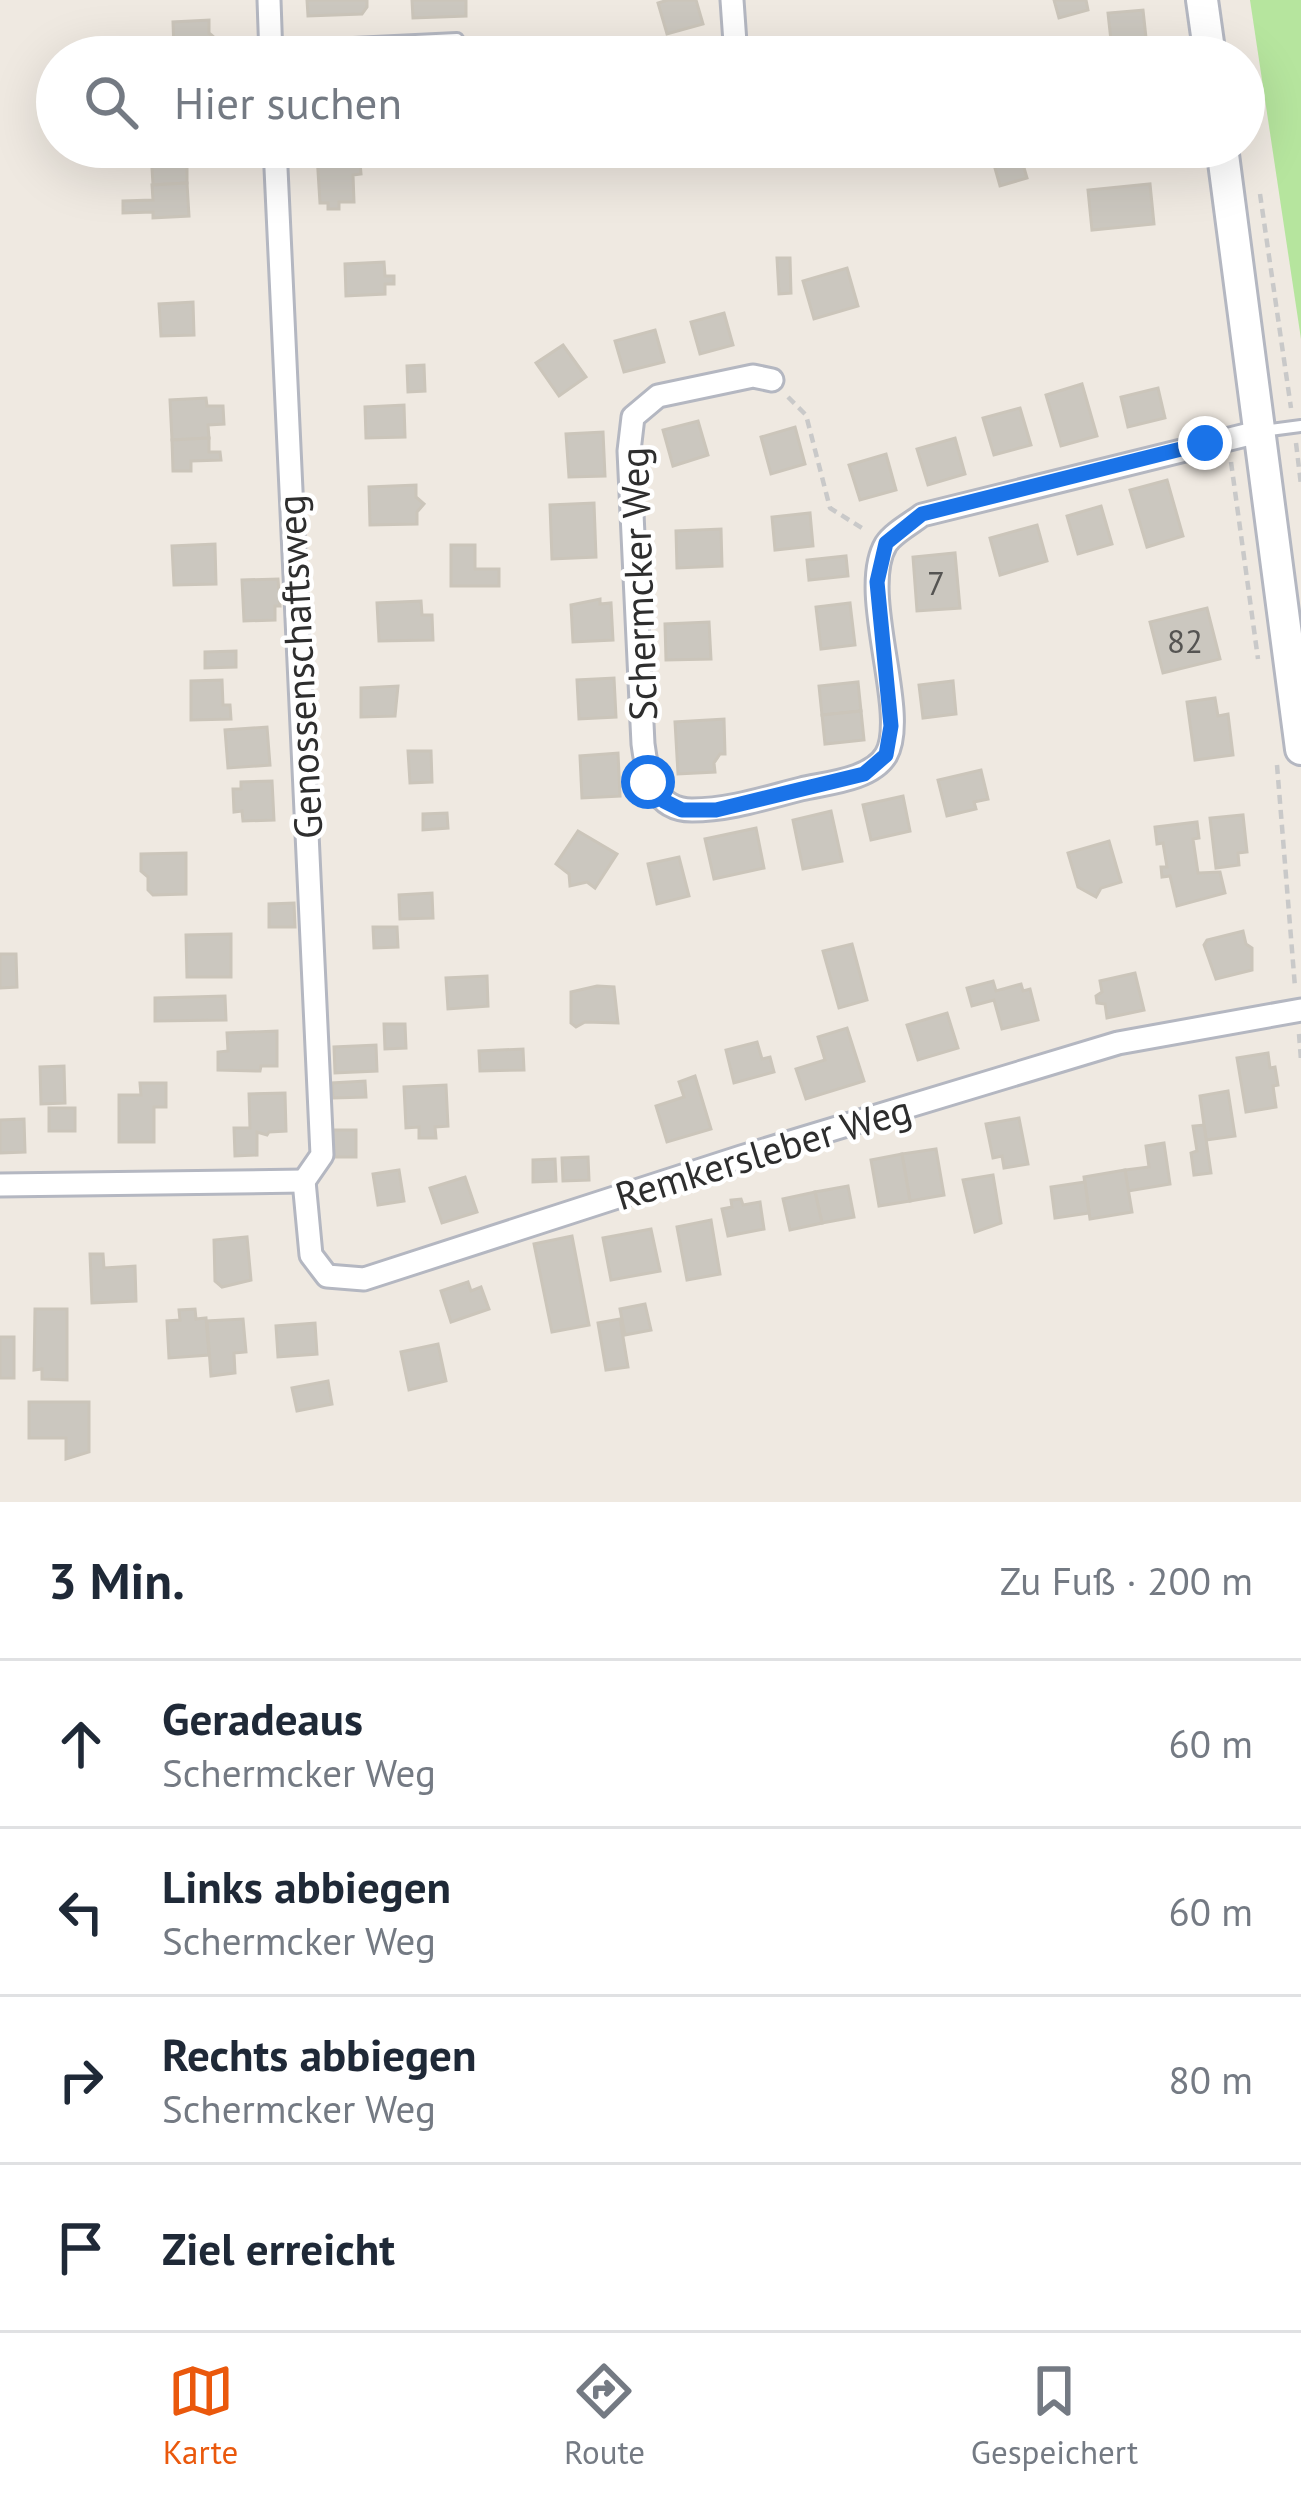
<!DOCTYPE html>
<html lang="de">
<meta charset="utf-8">
<style>
:root{--surface:#fff;--page:#f2f2f3;--text:#1f2937;--muted:#747a83;--line:#e0e1e3;--accent:#ea580c}
body{margin:0;font-family:"PT Sans",sans-serif;background:var(--page);color:var(--text)}
.stop{position:absolute;width:36px;height:36px;margin:-27px;border:9px solid #1a73e8;border-radius:50%;background:#fff}
.stop.end{background:#1a73e8;border-color:#fff;box-shadow:0 3px 12px #0008}
.list{margin:0;padding:0;list-style:none}
h2{display:flex;justify-content:space-between;align-items:center;height:156px;margin:0;padding:0 48px;font-size:51px}
h2 small{font-size:39px;font-weight:400;color:var(--muted)}
.list li{display:grid;grid-template-columns:78px 1fr auto;gap:36px;align-items:center;box-sizing:border-box;height:168px;padding:0 48px;border-top:3px solid var(--line)}
.list b{display:block;font-size:45px;white-space:nowrap}
.list p{margin:0;font-size:39px;white-space:nowrap;color:var(--muted)}
.list em{font-size:39px;font-style:normal;color:var(--muted)}
.icon{flex:none;width:66px;height:66px;fill:none;stroke:currentColor;stroke-width:2;stroke-linecap:round;stroke-linejoin:round}
.map{position:relative;flex:none;width:1301px;height:1502px;overflow:hidden}
.search{position:absolute;background:var(--surface);box-shadow:0 12px 48px #0002;left:36px;right:36px;top:36px;height:132px;display:flex;align-items:center;gap:30px;box-sizing:border-box;padding:0 42px;border-radius:66px;color:var(--muted);font-size:45px}
.sheet{height:828px;background:var(--surface)}
nav{display:flex;justify-content:space-around;align-items:center;box-sizing:border-box;height:168px;border-top:3px solid var(--line);background:var(--surface);font-size:33px;color:var(--muted)}
nav a{display:grid;justify-items:center;gap:6px}
nav .on{color:var(--accent)}
.map>svg:first-child{display:block}
.green{fill:#b6e59e}
.building{fill:#cbc7bf;stroke:#cbc5ba;stroke-width:3}
.lines{fill:none;stroke-linecap:round;stroke-linejoin:round}
.lane-casing{stroke:#b4b7c1;stroke-width:16}
.street-casing{stroke:#b4b7c1;stroke-width:27}
.secondary-casing{stroke:#b4b7c1;stroke-width:36}
.path{stroke:#c9c9c9;stroke-width:4.5;stroke-dasharray:9 6;stroke-linecap:butt}
.lane{stroke:#fff;stroke-width:10}
.street{stroke:#fff;stroke-width:21}
.secondary{stroke:#fff;stroke-width:30}
.route{stroke:#1a73e8;stroke-width:15}
.labels{text-anchor:middle;dominant-baseline:central;stroke-width:9;stroke-linejoin:round;paint-order:stroke}
.number-label{font-size:33px;fill:#555452}
.street-label{font-size:39px;fill:#2e2e2e;stroke:#fff}
</style>
<div class="map">
<svg width="1301" height="1502" viewBox="0 0 1301 1502">
<rect width="100%" height="100%" fill="#efe9e1"/>
<polygon class="green" points="1250,0 1301,0 1301,339"/>
<g class="building">
<polygon points="307,0 367,0 367,7 362,14 308,16"/>
<polygon points="412,0 466,0 466,16 413,18"/>
<polygon points="668,0 696,0 703,24 667,34 658,3"/>
<polygon points="1054,0 1086,0 1088,10 1059,18"/>
<polygon points="1143,10 1147,47 1112,50 1108,13"/>
<polygon points="209,20 209,33 217,40 229,39 233,57 169,57 174,51 173,22"/>
<polygon points="989,147 1018,147 1027,178 1000,186"/>
<polygon points="199,149 200,165 187,165 187,183 153,185 151,151"/>
<polygon points="351,153 352,162 360,162 361,174 353,175 354,202 339,202 339,209 328,209 328,203 320,203 317,155"/>
<polygon points="187,183 189,216 153,218 153,212 123,213 123,201 153,200 152,185"/>
<polygon points="1150,184 1154,224 1092,230 1088,190"/>
<polygon points="777,258 790,258 791,293 779,294"/>
<polygon points="384,262 385,276 394,276 394,284 385,284 385,294 346,296 345,264"/>
<polygon points="847,268 858,306 814,319 803,281"/>
<polygon points="193,302 194,335 161,336 159,304"/>
<polygon points="724,313 733,345 700,354 691,322"/>
<polygon points="655,330 664,362 624,372 615,341"/>
<polygon points="563,345 586,377 559,396 536,363"/>
<polygon points="424,365 425,391 408,392 407,366"/>
<polygon points="1082,384 1097,436 1061,446 1046,395"/>
<polygon points="1158,388 1165,418 1128,427 1121,397"/>
<polygon points="206,398 207,406 223,406 224,424 208,425 209,438 172,440 170,400"/>
<polygon points="404,405 405,437 366,438 365,407"/>
<polygon points="1020,408 1031,445 994,455 983,418"/>
<polygon points="698,421 708,455 673,466 663,430"/>
<polygon points="795,427 805,464 771,474 761,437"/>
<polygon points="603,432 605,476 569,477 566,434"/>
<polygon points="209,438 209,452 220,452 221,460 191,461 191,471 173,471 172,440"/>
<polygon points="955,438 965,474 928,485 917,449"/>
<polygon points="886,454 896,490 860,500 849,465"/>
<polygon points="1167,480 1183,536 1147,547 1130,490"/>
<polygon points="416,485 416,497 424,504 417,512 417,524 370,525 369,487"/>
<polygon points="594,503 596,557 552,559 550,505"/>
<polygon points="1101,506 1112,544 1078,554 1067,516"/>
<polygon points="810,513 813,546 775,550 772,517"/>
<polygon points="1037,525 1047,561 1000,575 990,538"/>
<polygon points="721,529 722,566 677,568 676,531"/>
<polygon points="215,544 216,584 174,585 172,546"/>
<polygon points="451,545 475,545 475,569 499,569 499,586 451,586"/>
<polygon points="955,553 960,608 917,611 913,557"/>
<polygon points="846,556 848,576 809,580 807,560"/>
<polygon points="278,579 280,606 275,606 275,620 244,621 242,580"/>
<polygon points="600,599 600,604 611,603 613,640 573,642 571,605"/>
<polygon points="421,601 422,615 432,615 433,640 379,641 377,603"/>
<polygon points="850,603 855,645 821,649 816,607"/>
<polygon points="1207,608 1220,659 1163,673 1150,622"/>
<polygon points="709,622 711,659 666,660 665,624"/>
<polygon points="236,651 236,667 205,668 205,652"/>
<polygon points="614,678 616,717 579,719 577,680"/>
<polygon points="222,680 223,705 230,705 231,719 191,720 191,681"/>
<polygon points="953,681 956,714 923,718 919,685"/>
<polygon points="858,682 861,711 822,715 819,686"/>
<polygon points="398,686 395,716 361,717 361,688"/>
<polygon points="1215,698 1218,716 1228,714 1233,755 1195,760 1187,702"/>
<polygon points="861,711 864,740 825,744 822,715"/>
<polygon points="724,719 725,754 720,754 714,763 715,772 678,774 675,722"/>
<polygon points="267,727 270,765 228,768 225,730"/>
<polygon points="408,751 431,751 432,782 410,783"/>
<polygon points="618,753 620,796 582,798 580,756"/>
<polygon points="981,770 988,799 974,802 976,809 947,816 938,780"/>
<polygon points="272,781 274,820 243,821 242,811 234,812 233,789 241,789 241,782"/>
<polygon points="903,796 910,831 871,840 863,805"/>
<polygon points="831,811 842,861 803,869 793,820"/>
<polygon points="447,813 448,828 423,830 423,814"/>
<polygon points="1243,815 1247,852 1238,853 1239,865 1216,868 1210,818"/>
<polygon points="1197,822 1199,838 1193,839 1198,873 1220,872 1225,893 1177,906 1170,876 1162,877 1161,867 1167,867 1163,843 1157,844 1155,827"/>
<polygon points="756,828 764,868 714,879 705,839"/>
<polygon points="578,831 617,854 595,888 587,882 570,886 569,874 556,864"/>
<polygon points="1109,841 1121,882 1101,888 1096,897 1078,887 1068,853"/>
<polygon points="186,853 186,894 153,895 148,890 148,877 141,871 141,854"/>
<polygon points="679,857 689,896 657,904 648,864"/>
<polygon points="432,893 433,918 400,919 399,895"/>
<polygon points="294,903 295,927 269,927 269,904"/>
<polygon points="373,927 397,927 398,947 374,948"/>
<polygon points="1243,931 1246,944 1252,948 1252,970 1216,979 1204,945 1207,940"/>
<polygon points="231,934 231,977 187,977 186,935"/>
<polygon points="852,944 867,1000 839,1008 823,951"/>
<polygon points="0,954 16,954 17,987 0,988"/>
<polygon points="1135,973 1144,1010 1107,1018 1105,1004 1097,1003 1096,996 1102,992 1100,981"/>
<polygon points="487,976 488,1006 448,1009 446,978"/>
<polygon points="993,981 996,991 1021,984 1023,991 1030,989 1038,1020 1002,1029 994,1000 972,1006 967,988"/>
<polygon points="597,986 614,987 618,1023 585,1022 576,1027 571,1023 571,992"/>
<polygon points="225,996 226,1020 155,1021 155,998"/>
<polygon points="947,1013 958,1048 918,1060 907,1025"/>
<polygon points="384,1024 405,1024 406,1048 385,1049"/>
<polygon points="847,1028 864,1081 806,1099 796,1069 825,1060 818,1037"/>
<polygon points="277,1031 277,1066 261,1066 260,1071 256,1071 218,1070 218,1052 228,1051 227,1033"/>
<polygon points="757,1042 762,1059 770,1057 774,1072 734,1083 726,1050"/>
<polygon points="376,1045 377,1071 335,1073 334,1047"/>
<polygon points="523,1049 524,1070 480,1071 479,1051"/>
<polygon points="1268,1053 1270,1068 1275,1067 1278,1085 1273,1086 1276,1107 1246,1112 1237,1058"/>
<polygon points="64,1066 65,1103 41,1104 40,1067"/>
<polygon points="695,1076 711,1129 667,1142 656,1106 684,1097 679,1082"/>
<polygon points="365,1081 366,1097 333,1098 332,1083"/>
<polygon points="140,1083 166,1083 166,1107 154,1107 154,1142 119,1142 119,1095 141,1095"/>
<polygon points="446,1085 448,1126 435,1127 436,1138 419,1138 419,1127 406,1128 404,1087"/>
<polygon points="1228,1091 1235,1136 1206,1140 1200,1096"/>
<polygon points="285,1093 286,1131 269,1132 267,1135 257,1132 257,1155 235,1156 234,1128 250,1128 249,1094"/>
<rect x="49" y="1108" width="26" height="23"/>
<polygon points="1019,1118 1028,1164 1004,1168 1002,1156 993,1158 986,1124"/>
<polygon points="24,1119 25,1152 0,1153 0,1120"/>
<polygon points="1204,1125 1211,1173 1194,1175 1191,1153 1197,1151 1193,1126"/>
<polygon points="333,1130 356,1130 356,1157 334,1157"/>
<polygon points="1164,1143 1170,1184 1128,1191 1125,1170 1149,1167 1146,1146"/>
<polygon points="936,1149 944,1195 910,1201 902,1154"/>
<polygon points="902,1154 910,1201 879,1206 871,1160"/>
<polygon points="588,1157 589,1180 563,1181 562,1158"/>
<polygon points="555,1159 556,1181 533,1182 533,1160"/>
<polygon points="399,1170 404,1201 378,1205 373,1174"/>
<polygon points="1125,1170 1132,1212 1090,1219 1084,1177"/>
<polygon points="993,1175 1001,1223 975,1232 963,1180"/>
<polygon points="465,1177 477,1212 442,1223 430,1188"/>
<polygon points="1085,1182 1089,1213 1055,1218 1051,1187"/>
<polygon points="848,1186 854,1217 822,1223 815,1192"/>
<polygon points="815,1192 822,1223 790,1230 783,1199"/>
<polygon points="741,1199 743,1205 760,1202 764,1229 728,1236 722,1209 732,1207 731,1200"/>
<polygon points="711,1220 720,1274 687,1280 677,1227"/>
<polygon points="651,1229 660,1271 611,1280 603,1238"/>
<polygon points="572,1236 589,1325 552,1332 534,1244"/>
<polygon points="247,1237 251,1280 222,1287 215,1281 214,1240"/>
<polygon points="90,1254 103,1254 104,1268 135,1266 136,1301 92,1303"/>
<polygon points="468,1282 471,1291 481,1287 489,1309 451,1322 441,1291"/>
<polygon points="645,1304 651,1330 625,1335 620,1309"/>
<polygon points="35,1309 67,1309 67,1380 42,1379 42,1369 34,1370"/>
<polygon points="195,1309 196,1319 206,1318 209,1355 169,1358 167,1321 180,1320 179,1310"/>
<polygon points="243,1319 246,1352 234,1353 235,1373 211,1376 207,1321"/>
<polygon points="620,1319 628,1367 606,1370 598,1323"/>
<polygon points="315,1323 317,1354 278,1357 276,1326"/>
<rect x="0" y="1337" width="14" height="41"/>
<polygon points="438,1344 446,1381 409,1390 401,1352"/>
<polygon points="328,1381 332,1404 297,1411 292,1388"/>
<polygon points="29,1402 89,1402 89,1452 66,1459 66,1438 29,1438"/>
</g>
<g class="lines">
<g class="lane-casing">
<g id="lane">
<polyline points="270,48 457,39"/>
<polyline points="1263,431 1301,426"/>
</g>
</g>
<g class="street-casing">
<g id="street">
<polyline points="269,0 271,57"/>
<polyline points="732,0 736,57"/>
<polyline points="275,147 322,1155 304,1181"/>
<path d="M772,380L753,376L658,396L633,417L629,451L643,744C647,775 654,810 692,810C729,810 765,798 801,789C826,783 871,780 886,755C910,713 857,592 886,544C893,533 912,523 922,515L1258,432"/>
<polyline points="304,1181 311,1255 327,1276 364,1279 741,1157 1118,1043 1301,1010"/>
<polyline points="0,1185 304,1181"/>
</g>
</g>
<g class="secondary-casing">
<g id="secondary">
<polyline points="1202,0 1210,57"/>
<polyline points="1222,147 1301,749"/>
</g>
</g>
<g class="path">
<polyline points="1244,118 1246,130"/>
<polyline points="1260,194 1291,408"/>
<polyline points="788,397 806,415 830,508 865,530"/>
<polyline points="1296,443 1301,485"/>
<polyline points="1231,462 1258,659"/>
<polyline points="1277,765 1295,987"/>
<polyline points="1299,1034 1301,1060"/>
</g>
<use href="#lane" class="lane"/>
<use href="#street" class="street"/>
<use href="#secondary" class="secondary"/>
</g>
<g class="lines">
<polyline class="route" points="648,782 664,801 682,810 716,810 864,774 886,755 891,726 877,582 886,543 922,514 1205,443"/>
</g>
<g class="labels">
<g class="number-label">
<text x="936" y="582">7</text>
<text x="1185" y="640">82</text>
</g>
<g class="street-label">
<text transform="translate(638 584) rotate(-92)">Schermcker Weg</text>
<text transform="translate(299 667) rotate(-93)">Genossenschaftsweg</text>
<text transform="translate(763 1152) rotate(-17)">Remkersleber Weg</text>
</g>
</g>
</svg>
<div class="stop" style="left:648px;top:782px"></div>
<div class="stop end" style="left:1205px;top:443px"></div>
<div class="search"><svg class="icon" aria-label="search" viewBox="0 0 24 24"><circle cx="10" cy="10" r="6"/><path d="M15 15l6 6"/></svg>Hier suchen</div>
</div>
<section class="sheet">
<h2>3 Min.<small>Zu Fuß · 200 m</small></h2>
<ul class="list">
<li><svg class="icon" aria-label="ahead" viewBox="0 0 24 24"><path d="M12 20V5M6 11l6-6 6 6"/></svg><div><b>Geradeaus</b><p>Schermcker Weg</p></div><em>60 m</em></li>
<li><svg class="icon" aria-label="left" viewBox="0 0 24 24"><path d="M17 20v-9H6M10 6l-5 5 5 5"/></svg><div><b>Links abbiegen</b><p>Schermcker Weg</p></div><em>60 m</em></li>
<li><svg class="icon" aria-label="right" viewBox="0 0 24 24"><path d="M7 20v-9h11M14 6l5 5-5 5"/></svg><div><b>Rechts abbiegen</b><p>Schermcker Weg</p></div><em>80 m</em></li>
<li><svg class="icon" aria-label="arrive" viewBox="0 0 24 24"><path d="M6 21V4h12l-3 4 3 4H6"/></svg><div><b>Ziel erreicht</b></div></li>
</ul>
</section>
<nav>
<a class="on"><svg class="icon" aria-label="map" viewBox="0 0 24 24"><path d="M3 6l6-2 6 2 6-2v14l-6 2-6-2-6 2zM9 4v14M15 6v14"/></svg>Karte</a>
<a><svg class="icon" aria-label="directions" viewBox="0 0 24 24"><path d="M12 3l9 9-9 9-9-9zM9 14v-3h6M13 9l2 2-2 2"/></svg>Route</a>
<a><svg class="icon" aria-label="saved" viewBox="0 0 24 24"><path d="M7 4h10v16l-5-4-5 4z"/></svg>Gespeichert</a>
</nav>
